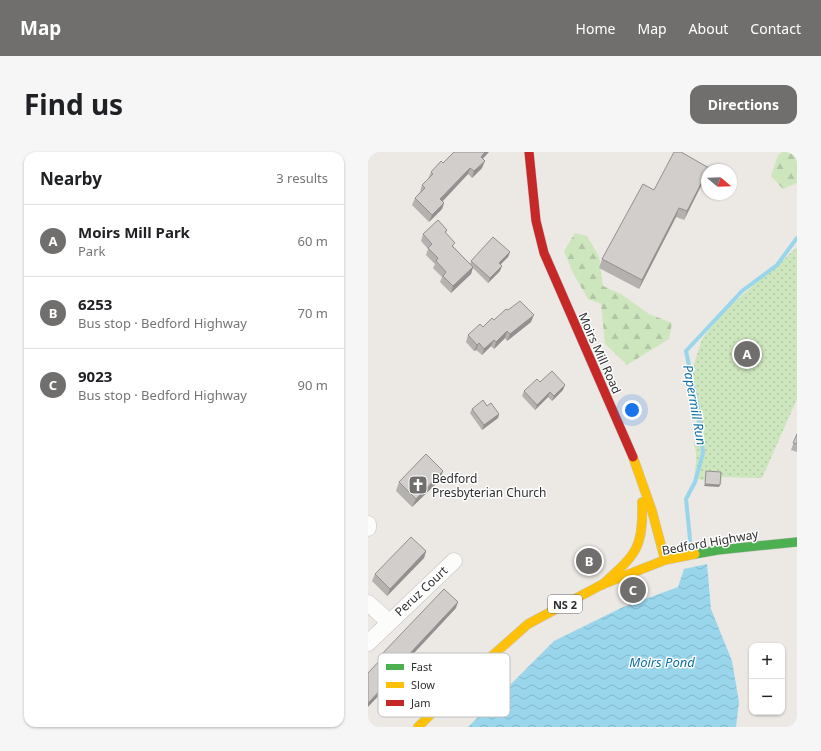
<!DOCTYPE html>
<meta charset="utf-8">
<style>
:root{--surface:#fff;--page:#f6f6f6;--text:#202124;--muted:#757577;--line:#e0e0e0;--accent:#706f6e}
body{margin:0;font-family:"Noto Sans",sans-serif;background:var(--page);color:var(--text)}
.controls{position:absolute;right:12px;bottom:12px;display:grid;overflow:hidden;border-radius:8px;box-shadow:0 1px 3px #0004}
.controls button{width:36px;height:36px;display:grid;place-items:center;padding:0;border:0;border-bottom:1px solid var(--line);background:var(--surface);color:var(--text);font:20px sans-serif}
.compass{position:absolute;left:333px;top:12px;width:36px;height:36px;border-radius:50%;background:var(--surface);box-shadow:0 1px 3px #0004;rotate:109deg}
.you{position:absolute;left:264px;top:258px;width:14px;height:14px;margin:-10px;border:3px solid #fff;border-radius:50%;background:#1a73e8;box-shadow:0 0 0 6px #1a73e833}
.badge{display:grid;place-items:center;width:26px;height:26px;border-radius:50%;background:var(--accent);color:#fff;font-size:13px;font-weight:700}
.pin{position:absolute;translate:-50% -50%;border:2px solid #fff;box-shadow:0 1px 4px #0006}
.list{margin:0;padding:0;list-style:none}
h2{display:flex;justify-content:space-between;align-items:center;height:52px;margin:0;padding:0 16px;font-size:17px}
h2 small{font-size:13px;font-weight:400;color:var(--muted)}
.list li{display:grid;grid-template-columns:26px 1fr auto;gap:12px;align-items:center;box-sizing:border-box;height:72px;padding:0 16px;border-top:1px solid var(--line)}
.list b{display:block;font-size:15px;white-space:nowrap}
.list p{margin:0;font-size:13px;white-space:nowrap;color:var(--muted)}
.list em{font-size:13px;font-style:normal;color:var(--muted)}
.map{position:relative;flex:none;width:429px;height:575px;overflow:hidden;border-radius:12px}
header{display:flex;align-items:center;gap:24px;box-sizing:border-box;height:56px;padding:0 20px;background:var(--accent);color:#fff}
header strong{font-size:19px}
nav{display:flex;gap:22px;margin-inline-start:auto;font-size:14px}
.intro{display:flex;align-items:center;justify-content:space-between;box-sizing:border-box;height:96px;padding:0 24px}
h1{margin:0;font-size:28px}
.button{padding:10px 18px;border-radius:12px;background:var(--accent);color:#fff;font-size:14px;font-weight:700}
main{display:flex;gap:24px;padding:0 24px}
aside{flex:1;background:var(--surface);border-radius:12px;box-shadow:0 1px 3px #0004}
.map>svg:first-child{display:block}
.forest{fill:url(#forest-firs)}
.park{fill:url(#park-dots)}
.water{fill:url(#water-waves)}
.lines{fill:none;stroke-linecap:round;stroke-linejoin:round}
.stream{stroke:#99d6ec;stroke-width:4}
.street-casing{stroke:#c5c4c5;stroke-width:17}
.fast-casing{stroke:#c5c4c5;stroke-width:10}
.slow-casing{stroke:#c5c4c5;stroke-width:10}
.jam-casing{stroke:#c5c4c5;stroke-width:10}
.street{stroke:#fcfcfb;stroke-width:16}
.fast{stroke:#4caf50;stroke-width:9}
.slow{stroke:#ffc107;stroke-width:9}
.jam{stroke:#c62828;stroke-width:9}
.wall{fill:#b4b1af}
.shaded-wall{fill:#92908e}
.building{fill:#d1cecb;stroke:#92908e}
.labels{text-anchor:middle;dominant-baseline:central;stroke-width:3;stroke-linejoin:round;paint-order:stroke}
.shield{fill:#fff;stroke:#6d6d6d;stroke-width:1}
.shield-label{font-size:11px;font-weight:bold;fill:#2e2e2e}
.street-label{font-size:12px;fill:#2e2e2e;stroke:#fff}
.poi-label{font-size:12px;fill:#2e2e2e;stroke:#fff;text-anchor:start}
.water-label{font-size:13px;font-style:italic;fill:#0d6fa3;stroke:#fff}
.key{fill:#fff;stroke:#c0c0c0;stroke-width:1}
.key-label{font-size:11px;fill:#2e2e2e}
</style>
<header>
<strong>Map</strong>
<nav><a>Home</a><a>Map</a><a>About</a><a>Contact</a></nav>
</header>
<div class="intro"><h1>Find us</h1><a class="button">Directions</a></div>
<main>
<aside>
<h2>Nearby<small>3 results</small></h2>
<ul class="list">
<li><span class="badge">A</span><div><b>Moirs Mill Park</b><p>Park</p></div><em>60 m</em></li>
<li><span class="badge">B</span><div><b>6253</b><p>Bus stop · Bedford Highway</p></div><em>70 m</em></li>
<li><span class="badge">C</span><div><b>9023</b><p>Bus stop · Bedford Highway</p></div><em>90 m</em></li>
</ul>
</aside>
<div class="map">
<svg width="429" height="575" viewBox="0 0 429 575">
<defs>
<pattern id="forest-firs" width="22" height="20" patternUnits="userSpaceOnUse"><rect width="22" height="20" fill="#cee6be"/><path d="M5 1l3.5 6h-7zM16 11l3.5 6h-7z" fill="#b1c6a4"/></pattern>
<pattern id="park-dots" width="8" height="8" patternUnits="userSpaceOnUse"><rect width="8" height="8" fill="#cee6be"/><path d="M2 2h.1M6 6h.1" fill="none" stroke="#b1c6a4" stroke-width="1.8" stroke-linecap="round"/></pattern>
<pattern id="water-waves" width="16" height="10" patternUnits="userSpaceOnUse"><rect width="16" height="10" fill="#99d6ec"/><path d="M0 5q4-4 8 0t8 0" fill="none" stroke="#84b8cb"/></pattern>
</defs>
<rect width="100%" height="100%" fill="#ece8e4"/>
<g class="forest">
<polygon points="414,0 429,0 429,31 415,37 403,24 410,3"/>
<polygon points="207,81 219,84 231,104 235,134 253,142 281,162 304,171 301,187 259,213 237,192 233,152 220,147 205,121 196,99"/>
</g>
<polygon class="park" points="429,95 429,247 394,326 354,325 353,333 326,326 328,311 328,300 326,291 328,270 327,254 323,243 324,235 323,222 334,187 354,161 397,123 406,117"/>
<polygon class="water" points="339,412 343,457 364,509 371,550 368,575 100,575 186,489 253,456 310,435 316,417"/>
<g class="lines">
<polyline class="stream" points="323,397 318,347 327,330 335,301 330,257 318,199 374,139 409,113 429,86"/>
<g class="street-casing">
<g id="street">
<polyline points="0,372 0,376"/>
<polyline points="0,451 20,469"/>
<polyline points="0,491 86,409"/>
</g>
</g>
<g class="fast-casing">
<polyline id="fast" points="327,402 350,398 429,390"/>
</g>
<g class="slow-casing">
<g id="slow">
<polyline points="265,305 284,359 297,408"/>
<path d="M234,433C267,403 276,397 274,350"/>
<polyline points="50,575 99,526 160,472 233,433 297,408 327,402"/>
</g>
</g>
<g class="jam-casing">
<polyline id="jam" points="161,0 168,69 176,101 265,305"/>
</g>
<use href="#street" class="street"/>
<use href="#fast" class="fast"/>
<use href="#slow" class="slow"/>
<use href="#jam" class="jam"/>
</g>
<g class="wall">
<polygon points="120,1 115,7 114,16 104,26 100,22 75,49 76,51 74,57 61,70 44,53 47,46 52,40 54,33 60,27 63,20 75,11"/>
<polygon points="341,16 340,18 339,18 339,21 338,24 316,68 308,65 271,137 231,116 234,107 286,38"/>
<polygon points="79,78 78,81 86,95 102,112 103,109 142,100 140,105 132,113 132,119 120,131 105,116 103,122 83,141 72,130 74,125 65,116 67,112 58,103 60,97 53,89 55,82"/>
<polygon points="140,158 163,170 139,189 137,186 126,197 123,194 114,203 108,198 106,199 98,190 100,183 126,168"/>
<polygon points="172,230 195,238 184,249 180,245 167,258 154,244 156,239"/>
<polygon points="119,254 131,262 130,266 114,278 102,261 104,257"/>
<polygon points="429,282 429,300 423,298"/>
<polygon points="72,328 44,355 28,339 31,330"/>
<polygon points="58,399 56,406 19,444 4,429 7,422"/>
<polygon points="88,456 20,529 20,530 18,536 10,509 13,503"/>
</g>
<g class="shaded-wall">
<polygon points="117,0 121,0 110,11 113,5"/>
<polygon points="117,9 114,16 104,26 106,19"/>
<polygon points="102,16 100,22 70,54 72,47"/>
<polygon points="339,20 338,24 316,68 319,59"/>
<polygon points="76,51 74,57 61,70 64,63"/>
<polygon points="311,56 308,65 271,137 274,128"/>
<polygon points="142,100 140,105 129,116 131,111"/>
<polygon points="134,114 132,119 120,131 122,126"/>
<polygon points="105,115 103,122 83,141 85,134"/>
<polygon points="166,163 163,170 139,189 142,182"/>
<polygon points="139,179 137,186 126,197 128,190"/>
<polygon points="126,188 123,194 114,203 116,197"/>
<polygon points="111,191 108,198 106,199 109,193"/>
<polygon points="197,233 195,238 184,249 186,244"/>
<polygon points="182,240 180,245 167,258 169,253"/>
<polygon points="131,262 130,266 114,278 116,273"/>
<polygon points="75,319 72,328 44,355 48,347"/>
<polygon points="337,332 352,333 351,335 336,334"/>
<polygon points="58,399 56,406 19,444 22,437"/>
<polygon points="90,450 88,456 16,533 18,527"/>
<polygon points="20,530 18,536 0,555 0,551"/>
</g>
<g class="building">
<polygon points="86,0 117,0 113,5 117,9 106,19 102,16 72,47 76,51 64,63 47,46 57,36 54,33 65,22 63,20 73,9 75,11"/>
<polygon points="306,0 313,0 341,16 340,18 339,18 339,20 319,59 311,56 274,128 234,107 275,32 286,38"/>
<polygon points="70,68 79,78 77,80 87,91 84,94 105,115 85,134 75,124 78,120 68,109 70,106 60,96 64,92 55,82"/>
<polygon points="125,85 142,100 131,111 134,114 122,126 103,109"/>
<polygon points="152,149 166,163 142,182 139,179 128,190 126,188 116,197 111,191 109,193 100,183 112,172 115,175 124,166 126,168 138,157 140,158"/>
<polygon points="184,219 197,233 186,244 182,240 169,253 156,239 169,227 172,230"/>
<polygon points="115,248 119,254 123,251 131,262 116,273 104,257"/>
<polygon points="429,282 429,292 425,291"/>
<polygon points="58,302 75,319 48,347 31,330"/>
<polygon points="338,319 353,320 352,333 337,332"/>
<polygon points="43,385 58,399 22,437 7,422"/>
<polygon points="76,437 90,450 18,527 20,530 0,551 0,521 15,505 13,503"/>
</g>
<defs>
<g id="church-square" transform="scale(1)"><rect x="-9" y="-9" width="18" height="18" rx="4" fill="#706f6e" stroke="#fff"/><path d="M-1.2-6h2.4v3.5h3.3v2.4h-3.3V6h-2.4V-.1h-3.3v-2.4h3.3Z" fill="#fff"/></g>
</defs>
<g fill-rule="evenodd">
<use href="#church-square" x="50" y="333"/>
</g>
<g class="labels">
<rect class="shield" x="180" y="443" width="34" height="18" rx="3"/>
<g class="shield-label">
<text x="197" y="452">NS 2</text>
</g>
<g class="street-label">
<text transform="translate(232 201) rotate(66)">Moirs Mill Road</text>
<text transform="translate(342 390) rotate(-10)">Bedford Highway</text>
<text transform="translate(53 439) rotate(-43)">Peruz Court</text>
</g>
<g class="poi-label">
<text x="64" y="326">Bedford<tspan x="64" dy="14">Presbyterian Church</tspan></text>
</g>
<g class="water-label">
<text transform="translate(327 253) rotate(80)">Papermill Run</text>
<text x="294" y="510">Moirs Pond</text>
</g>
</g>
<rect x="10" y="501" width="132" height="64" rx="6" class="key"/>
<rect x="18" y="512" width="18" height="6" fill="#4caf50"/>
<rect x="18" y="530" width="18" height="6" fill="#ffc107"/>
<rect x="18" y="548" width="18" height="6" fill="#c62828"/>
<g class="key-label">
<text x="43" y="519">Fast</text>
<text x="43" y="537">Slow</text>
<text x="43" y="555">Jam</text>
</g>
</svg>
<div class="controls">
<button>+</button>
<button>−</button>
</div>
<svg class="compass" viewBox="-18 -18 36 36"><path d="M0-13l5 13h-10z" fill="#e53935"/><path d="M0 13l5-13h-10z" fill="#757577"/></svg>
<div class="you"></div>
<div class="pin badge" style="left:379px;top:202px">A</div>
<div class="pin badge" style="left:221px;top:409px">B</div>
<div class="pin badge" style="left:265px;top:438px">C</div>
</div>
</main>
